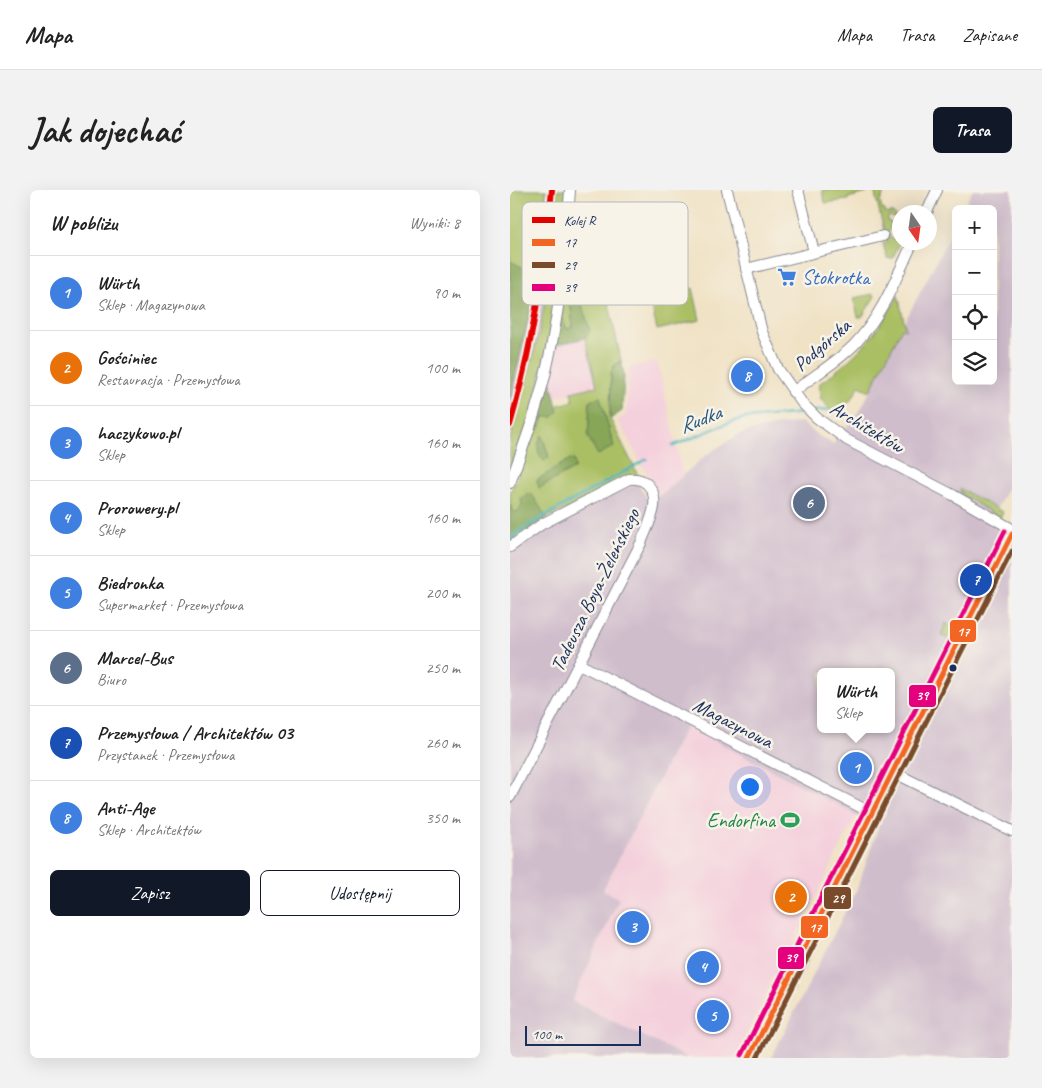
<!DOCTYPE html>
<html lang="pl">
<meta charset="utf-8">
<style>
:root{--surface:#fff;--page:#f2f2f2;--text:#222;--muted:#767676;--line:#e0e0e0;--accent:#111827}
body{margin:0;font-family:Caveat,sans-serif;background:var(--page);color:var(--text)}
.controls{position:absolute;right:15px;top:15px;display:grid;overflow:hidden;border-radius:8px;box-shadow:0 5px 20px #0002}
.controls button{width:45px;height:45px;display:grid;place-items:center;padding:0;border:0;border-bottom:1px solid var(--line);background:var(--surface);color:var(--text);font:25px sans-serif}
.compass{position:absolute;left:382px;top:15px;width:45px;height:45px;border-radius:50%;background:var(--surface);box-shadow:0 5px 20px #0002;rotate:167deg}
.scale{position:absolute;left:15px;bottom:12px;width:116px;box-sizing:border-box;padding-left:5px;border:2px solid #1b2f5e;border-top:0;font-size:14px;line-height:18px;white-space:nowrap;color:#1b2f5e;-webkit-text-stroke:4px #f7f3e8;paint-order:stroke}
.you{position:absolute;left:239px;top:596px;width:18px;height:18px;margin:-12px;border:4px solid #fff;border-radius:50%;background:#1a73e8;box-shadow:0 0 0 8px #1a73e833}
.badge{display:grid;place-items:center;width:32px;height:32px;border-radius:50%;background:var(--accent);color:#fff;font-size:16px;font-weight:700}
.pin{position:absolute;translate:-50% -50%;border:2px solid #fff;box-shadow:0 1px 5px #0006}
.popup{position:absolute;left:307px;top:478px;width:78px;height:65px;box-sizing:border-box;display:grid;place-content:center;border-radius:8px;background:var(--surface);filter:drop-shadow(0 1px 4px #0005);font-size:16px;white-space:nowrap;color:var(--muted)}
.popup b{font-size:19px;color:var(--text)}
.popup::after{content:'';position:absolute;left:50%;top:100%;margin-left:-10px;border:10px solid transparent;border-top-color:var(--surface)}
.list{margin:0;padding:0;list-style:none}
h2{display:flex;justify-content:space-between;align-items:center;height:65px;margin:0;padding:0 20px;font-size:21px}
h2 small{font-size:16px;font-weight:400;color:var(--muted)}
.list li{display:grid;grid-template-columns:32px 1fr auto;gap:15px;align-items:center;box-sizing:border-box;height:75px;padding:0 20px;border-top:1px solid var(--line)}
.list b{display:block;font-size:19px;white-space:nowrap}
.list p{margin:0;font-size:16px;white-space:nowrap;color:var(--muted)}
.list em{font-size:16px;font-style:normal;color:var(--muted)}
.actions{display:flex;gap:10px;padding:15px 20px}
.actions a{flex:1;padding:11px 0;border:1px solid var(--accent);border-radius:8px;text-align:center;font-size:18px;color:var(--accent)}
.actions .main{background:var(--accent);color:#fff}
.icon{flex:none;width:28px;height:28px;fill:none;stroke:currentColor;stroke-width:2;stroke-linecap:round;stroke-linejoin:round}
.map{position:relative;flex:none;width:502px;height:868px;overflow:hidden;border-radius:8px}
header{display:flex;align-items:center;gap:30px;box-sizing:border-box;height:70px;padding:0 25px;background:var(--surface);border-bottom:1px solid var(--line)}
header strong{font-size:24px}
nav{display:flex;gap:28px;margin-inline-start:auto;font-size:18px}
.intro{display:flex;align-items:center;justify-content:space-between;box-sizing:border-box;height:120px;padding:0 30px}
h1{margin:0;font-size:35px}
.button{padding:12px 22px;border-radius:8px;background:var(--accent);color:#fff;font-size:18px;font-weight:700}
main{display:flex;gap:30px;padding:0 30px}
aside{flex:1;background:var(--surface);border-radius:8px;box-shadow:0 5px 20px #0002}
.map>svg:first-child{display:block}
.built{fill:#f4cfdc}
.industrial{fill:#d0bdcc;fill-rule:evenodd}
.green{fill:#aabf63;stroke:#627760;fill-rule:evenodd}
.forest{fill:#87a659;stroke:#516a5c}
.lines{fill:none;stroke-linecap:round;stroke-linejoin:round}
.stream{stroke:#43b2be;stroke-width:2.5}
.minor-casing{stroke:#868892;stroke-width:12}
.minor{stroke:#fff;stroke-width:10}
.bus-1-casing{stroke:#f7f3e8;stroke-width:9}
.bus-2-casing{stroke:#f7f3e8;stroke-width:9}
.bus-3-casing{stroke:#f7f3e8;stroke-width:9}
.bus-1{stroke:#f26522;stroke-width:5}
.bus-2{stroke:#7a4b2a;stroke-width:5}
.bus-3{stroke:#e5007d;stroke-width:5}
.rail-1-casing{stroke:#f7f3e8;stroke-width:10}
.rail-1{stroke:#e50000;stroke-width:6}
.bus-dot{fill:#1b2f5e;stroke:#f7f3e8;stroke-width:2}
.labels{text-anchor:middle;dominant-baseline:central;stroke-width:5;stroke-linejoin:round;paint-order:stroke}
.shop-label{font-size:20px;fill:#366cbe;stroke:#f7f3e8;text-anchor:start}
.street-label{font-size:20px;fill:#1b2f5e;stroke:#f7f3e8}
.leisure-label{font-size:20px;fill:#27864d;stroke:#f7f3e8;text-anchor:end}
.water-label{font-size:21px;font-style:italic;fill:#27567b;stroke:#f7f3e8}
.key{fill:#f7f3e8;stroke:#b5b8bf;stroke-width:1}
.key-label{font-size:14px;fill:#1b2f5e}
.line-badge{stroke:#f7f3e8;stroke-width:2}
.badge-label{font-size:14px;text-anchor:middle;font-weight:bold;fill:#fff}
</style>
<header>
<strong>Mapa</strong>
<nav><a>Mapa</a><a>Trasa</a><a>Zapisane</a></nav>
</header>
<div class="intro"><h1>Jak dojechać</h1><a class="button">Trasa</a></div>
<main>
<aside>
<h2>W pobliżu<small>Wyniki: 8</small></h2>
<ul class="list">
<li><span class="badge" style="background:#3f7fe0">1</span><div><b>Würth</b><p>Sklep · Magazynowa</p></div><em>90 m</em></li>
<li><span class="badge" style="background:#e8710a">2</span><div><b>Gościniec</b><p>Restauracja · Przemysłowa</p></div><em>100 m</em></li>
<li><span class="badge" style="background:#3f7fe0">3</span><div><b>haczykowo.pl</b><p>Sklep</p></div><em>160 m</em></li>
<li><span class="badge" style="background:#3f7fe0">4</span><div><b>Prorowery.pl</b><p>Sklep</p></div><em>160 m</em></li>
<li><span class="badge" style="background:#3f7fe0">5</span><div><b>Biedronka</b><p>Supermarket · Przemysłowa</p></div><em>200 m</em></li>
<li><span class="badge" style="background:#5c6f8a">6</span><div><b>Marcel-Bus</b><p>Biuro</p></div><em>250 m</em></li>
<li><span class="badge" style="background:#1a4fb4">7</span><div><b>Przemysłowa / Architektów 03</b><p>Przystanek · Przemysłowa</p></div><em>260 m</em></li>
<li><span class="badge" style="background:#3f7fe0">8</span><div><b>Anti-Age</b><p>Sklep · Architektów</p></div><em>350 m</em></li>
</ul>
<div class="actions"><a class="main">Zapisz</a><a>Udostępnij</a></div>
</aside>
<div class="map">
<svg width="502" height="868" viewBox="0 0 502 868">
<rect width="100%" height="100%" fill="#f7f3e8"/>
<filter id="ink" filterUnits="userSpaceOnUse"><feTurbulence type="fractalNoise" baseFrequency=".02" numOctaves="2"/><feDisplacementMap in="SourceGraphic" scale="10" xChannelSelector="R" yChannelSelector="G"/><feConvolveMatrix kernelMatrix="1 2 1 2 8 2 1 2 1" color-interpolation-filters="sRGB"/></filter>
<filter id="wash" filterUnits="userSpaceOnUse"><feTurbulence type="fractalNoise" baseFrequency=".0096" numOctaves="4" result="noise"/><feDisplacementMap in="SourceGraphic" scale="20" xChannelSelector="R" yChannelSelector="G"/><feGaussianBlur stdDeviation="1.12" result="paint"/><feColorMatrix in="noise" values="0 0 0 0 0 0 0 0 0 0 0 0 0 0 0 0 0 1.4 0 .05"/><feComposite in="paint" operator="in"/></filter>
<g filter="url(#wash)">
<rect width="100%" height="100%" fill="#f0e2c5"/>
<g class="built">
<polygon points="75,148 87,196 44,207 39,184 45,155"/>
<polygon points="147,171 173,285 153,303 147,303 108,230 116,225 119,178"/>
<polygon points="176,536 342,622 342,624 346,626 272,775 265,786 262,787 254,810 225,868 178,868 62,811 109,710 93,701"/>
</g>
<g class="industrial">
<polygon points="36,0 46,0 35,111 30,138 0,251 0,209 28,86"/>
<path d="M463,0H502V289L479,334L502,345V868H261L347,699L368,638L342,624V622L176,536L93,700L109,709L62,811L178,868H0V361L13,350L127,293L139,311L153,303L195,266L229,244L263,236L291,232L307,245L323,254L351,219L392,138L395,139L394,133L446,34V191H483V19H453ZM311,482H381V539H311Z"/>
</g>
<g class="green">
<polygon points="0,0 36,0 28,86 0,71"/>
<polygon points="46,0 57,0 44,128 23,218 0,284 0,251 30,139 35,111"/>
<polygon points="312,0 357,0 357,3 338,8 338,10 315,13"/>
<polygon points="364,0 375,0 370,12 372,19 375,20 375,22 379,24 380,22 386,25 385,28 379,26 377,31 382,33 377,46 388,51 389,49 390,53 382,69 377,68 373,53 377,52"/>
<path d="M88,63L111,170L103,177L101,183L100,229L128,285L37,328L12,316L5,323L0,314V302L7,289L24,232L30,238L34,227L48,221L46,216L63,211L61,202L87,196L75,148L80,140L70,110L60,67ZM80,211L95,228L97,234L78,247Z"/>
<polygon points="183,98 190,130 147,140 141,114 172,107 171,101"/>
<polygon points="53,104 60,108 63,137 57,140 51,126"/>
<polygon points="363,104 365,106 352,127 348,127 344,108"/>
<path d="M388,105L396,140L392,138L360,201L349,196L342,209L324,224L310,208L309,194C346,167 367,146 388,105Z"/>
<polygon points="450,299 493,322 490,328 451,304"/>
<path d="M494,342C496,353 484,373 475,377Z"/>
<polygon points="465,431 468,433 451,467 452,456"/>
<polygon points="436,433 443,437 438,449 431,445"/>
<polygon points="437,456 438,460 419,497 421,487"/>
<path d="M386,594L345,676L344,670C352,656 376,601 386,594Z"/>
<polygon points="296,768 299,768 266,834 267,825"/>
</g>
<g class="forest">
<polygon points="0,71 28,86 0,209"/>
<polygon points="61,72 70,110 80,140 75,148 45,155 51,126 57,139 63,137 60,108 53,104 57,73"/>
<polygon points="111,170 114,185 112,221 100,229 101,183 103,177"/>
<polygon points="39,184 48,221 43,227 34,227 30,238 24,232"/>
<polygon points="90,207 104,256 88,265 78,247 80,211"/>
<path d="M32,245L39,267L34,271C26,264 27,253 32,245Z"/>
<polygon points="60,269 64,270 65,278 29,298 27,290"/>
<polygon points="21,303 37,328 0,352 0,314 5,323 12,316 11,308"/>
</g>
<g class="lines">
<g class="stream">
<polyline points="304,221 318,220"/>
<polyline points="163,256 218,233 235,228 296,223"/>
<polyline points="0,349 13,338 137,269"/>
</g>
</g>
</g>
<g filter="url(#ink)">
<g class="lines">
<g class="minor-casing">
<g id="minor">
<polyline points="217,0 252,142 268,179 292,213 307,228 337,250 443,305 502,339"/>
<polyline points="288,0 304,62"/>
<polyline points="417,22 427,0"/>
<polyline points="236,79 373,46"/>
<path d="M283,202C303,186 326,173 344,155C372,126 386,88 403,52"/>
<path d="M0,293C14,255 28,217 37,177C50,119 56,59 60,0"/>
<path d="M0,357L32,334L119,289C126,288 132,289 137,294C154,310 137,336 131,353L0,607"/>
<polyline points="69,474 362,623"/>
<polyline points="383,582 502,641"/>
<polyline points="239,868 502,344"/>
</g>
</g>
<use href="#minor" class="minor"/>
<g class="bus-1-casing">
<polyline id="bus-1" points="239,868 502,344"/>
</g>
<g class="bus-2-casing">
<polyline id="bus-2" points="247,868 502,361"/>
</g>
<g class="bus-3-casing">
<polyline id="bus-3" points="232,865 495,341"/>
</g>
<use href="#bus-1" class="bus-1"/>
<use href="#bus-2" class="bus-2"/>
<use href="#bus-3" class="bus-3"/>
<g class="rail-1-casing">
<path id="rail-1" d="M0,235C22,158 34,80 42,0"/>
</g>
<use href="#rail-1" class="rail-1"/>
</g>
</g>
<defs>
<g id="supermarket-bare" transform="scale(1.5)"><path d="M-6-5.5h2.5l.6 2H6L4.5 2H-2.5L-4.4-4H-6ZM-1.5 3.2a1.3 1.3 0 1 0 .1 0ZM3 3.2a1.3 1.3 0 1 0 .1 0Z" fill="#3f7fe0" stroke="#f7f3e8" stroke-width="2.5" paint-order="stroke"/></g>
<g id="stadium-bare" transform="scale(1.5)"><path d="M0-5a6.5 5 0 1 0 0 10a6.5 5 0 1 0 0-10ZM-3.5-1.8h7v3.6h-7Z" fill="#2e9e5b" stroke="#f7f3e8" stroke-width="2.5" paint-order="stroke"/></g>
</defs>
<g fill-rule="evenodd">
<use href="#supermarket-bare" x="277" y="87"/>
<use href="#stadium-bare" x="280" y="630"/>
</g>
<circle class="bus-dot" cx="443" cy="478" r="4.5"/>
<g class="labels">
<g class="shop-label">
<text x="292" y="87">Stokrotka</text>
</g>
<g class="street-label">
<text transform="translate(312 155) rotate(-41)">Podgórska</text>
<text transform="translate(357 237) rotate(31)">Architektów</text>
<text transform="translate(85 400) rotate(-64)">Tadeusza Boya-Żeleńskiego</text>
<text transform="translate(223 533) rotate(27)">Magazynowa</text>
</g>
<g class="leisure-label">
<text x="265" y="630">Endorfina</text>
</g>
<g class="water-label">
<text transform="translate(190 229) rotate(-21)">Rudka</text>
</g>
</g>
<rect x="12" y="12" width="166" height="103" rx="8" class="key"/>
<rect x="22" y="27" width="23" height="6" fill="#e50000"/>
<rect x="22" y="49" width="23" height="7" fill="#f26522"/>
<rect x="22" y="72" width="23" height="6" fill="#7a4b2a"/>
<rect x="22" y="94" width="23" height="7" fill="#e5007d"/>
<g class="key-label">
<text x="54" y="35">Kolej R</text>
<text x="54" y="57">17</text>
<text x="54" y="80">29</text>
<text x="54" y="102">39</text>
</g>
<g class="line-badge">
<rect x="439" y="429" width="28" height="24" rx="5" fill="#f26522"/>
<rect x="398" y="494" width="29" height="24" rx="5" fill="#e5007d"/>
<rect x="313" y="696" width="29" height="24" rx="5" fill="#7a4b2a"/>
<rect x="290" y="725" width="29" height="24" rx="5" fill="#f26522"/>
<rect x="267" y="756" width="28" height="24" rx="5" fill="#e5007d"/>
</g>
<g class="badge-label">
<text x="453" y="446">17</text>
<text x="412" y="510">39</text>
<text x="328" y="713">29</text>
<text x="305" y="742">17</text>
<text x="281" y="772">39</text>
</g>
</svg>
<div class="controls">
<button>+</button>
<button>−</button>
<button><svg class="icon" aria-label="locate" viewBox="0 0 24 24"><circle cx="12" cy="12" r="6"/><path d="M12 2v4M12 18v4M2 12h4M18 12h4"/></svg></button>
<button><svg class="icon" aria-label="layers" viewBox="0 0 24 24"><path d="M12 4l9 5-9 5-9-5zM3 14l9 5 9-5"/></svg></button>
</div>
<svg class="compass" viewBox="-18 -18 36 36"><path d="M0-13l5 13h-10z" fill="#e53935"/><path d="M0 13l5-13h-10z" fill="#767676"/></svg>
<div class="scale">100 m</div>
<div class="you"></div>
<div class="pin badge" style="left:346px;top:578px;background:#3f7fe0">1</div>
<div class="popup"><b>Würth</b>Sklep</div>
<div class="pin badge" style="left:281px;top:707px;background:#e8710a">2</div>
<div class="pin badge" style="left:123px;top:737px;background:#3f7fe0">3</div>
<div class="pin badge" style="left:193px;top:777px;background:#3f7fe0">4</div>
<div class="pin badge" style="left:203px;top:826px;background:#3f7fe0">5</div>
<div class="pin badge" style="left:299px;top:313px;background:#5c6f8a">6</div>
<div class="pin badge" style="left:466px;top:390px;background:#1a4fb4">7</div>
<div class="pin badge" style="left:237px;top:186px;background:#3f7fe0">8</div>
</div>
</main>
